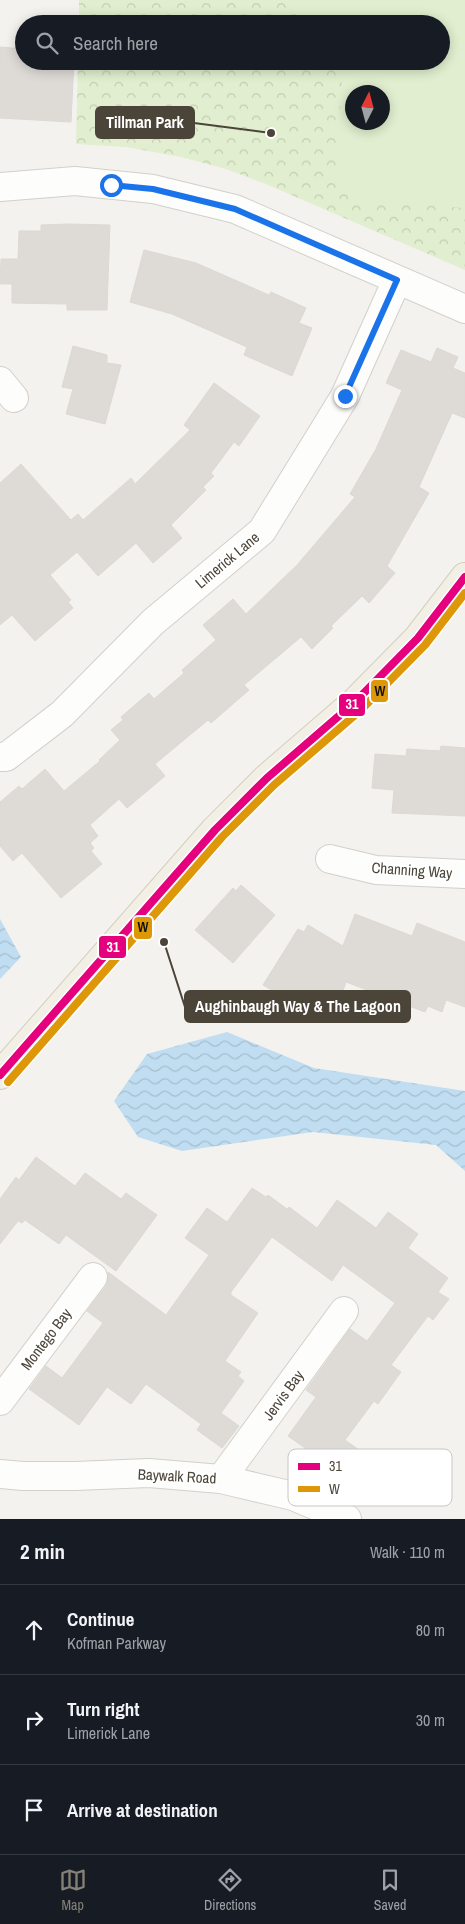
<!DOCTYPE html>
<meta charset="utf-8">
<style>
:root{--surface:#171b24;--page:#20242c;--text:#f1f3f6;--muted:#9ea1a6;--line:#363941;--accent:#868178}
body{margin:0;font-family:"Archivo Narrow",sans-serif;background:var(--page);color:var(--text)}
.compass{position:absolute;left:345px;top:85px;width:45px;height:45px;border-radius:50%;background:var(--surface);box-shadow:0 2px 12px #0003;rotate:6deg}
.stop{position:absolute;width:15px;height:15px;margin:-11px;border:4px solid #1a73e8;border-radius:50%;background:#fff}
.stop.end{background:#1a73e8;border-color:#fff;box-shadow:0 1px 5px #0008}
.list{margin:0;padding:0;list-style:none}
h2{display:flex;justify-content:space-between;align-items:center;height:65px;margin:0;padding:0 20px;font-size:21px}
h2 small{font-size:16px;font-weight:400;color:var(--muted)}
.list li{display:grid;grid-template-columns:32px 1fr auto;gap:15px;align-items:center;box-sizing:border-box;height:90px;padding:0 20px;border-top:1px solid var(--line)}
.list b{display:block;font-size:19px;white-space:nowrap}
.list p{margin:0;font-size:16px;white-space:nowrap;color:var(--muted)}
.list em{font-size:16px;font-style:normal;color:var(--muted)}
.icon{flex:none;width:28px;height:28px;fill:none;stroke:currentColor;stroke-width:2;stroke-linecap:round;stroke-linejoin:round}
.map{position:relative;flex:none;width:465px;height:1519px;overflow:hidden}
.search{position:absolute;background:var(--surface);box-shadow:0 2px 12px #0003;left:15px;right:15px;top:15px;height:55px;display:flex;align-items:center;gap:12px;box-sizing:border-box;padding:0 18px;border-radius:28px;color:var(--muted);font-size:19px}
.sheet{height:335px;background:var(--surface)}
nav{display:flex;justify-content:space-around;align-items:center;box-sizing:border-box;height:70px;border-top:1px solid var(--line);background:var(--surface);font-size:14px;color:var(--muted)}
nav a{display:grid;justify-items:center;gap:2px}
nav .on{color:var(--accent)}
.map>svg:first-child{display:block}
.park{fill:url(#park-crowns);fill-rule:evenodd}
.pitch{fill:#e1eecf;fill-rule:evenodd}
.water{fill:url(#water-waves)}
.building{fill:#dedbd6;stroke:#dcd9d4}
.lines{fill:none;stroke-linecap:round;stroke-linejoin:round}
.minor-casing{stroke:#d2d0cb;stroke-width:30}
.major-casing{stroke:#d6cebb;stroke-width:30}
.minor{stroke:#fdfdfc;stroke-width:28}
.major{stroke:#f2efe6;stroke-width:28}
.bus-1-casing{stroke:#fff;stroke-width:11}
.bus-2-casing{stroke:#fff;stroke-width:11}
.bus-1{stroke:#e5007d;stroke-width:8}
.bus-2{stroke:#dd9709;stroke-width:8}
.route{stroke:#1a73e8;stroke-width:6}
.labels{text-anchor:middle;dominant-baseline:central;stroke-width:4.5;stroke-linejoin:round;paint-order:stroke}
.street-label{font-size:15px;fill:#4b4439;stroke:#fff}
.key{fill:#fff;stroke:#c9c7c4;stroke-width:1}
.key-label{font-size:14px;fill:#4b4439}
.leader{fill:none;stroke:#4b4439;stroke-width:2}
.callout-dot{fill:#4b4439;stroke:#fff;stroke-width:2}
.callout{fill:#4b4439;stroke:#4b4439;stroke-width:2}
.callout-label{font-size:16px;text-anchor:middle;font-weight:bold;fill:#fff}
.line-badge{stroke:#fff;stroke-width:2}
.badge-label{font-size:14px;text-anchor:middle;font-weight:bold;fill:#fff}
.pale-badge-label{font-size:14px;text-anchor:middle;font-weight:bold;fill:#111}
</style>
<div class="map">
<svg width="465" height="1519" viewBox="0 0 465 1519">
<defs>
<pattern id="park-crowns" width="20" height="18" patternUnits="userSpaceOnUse" patternTransform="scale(1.25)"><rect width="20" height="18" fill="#e1eecf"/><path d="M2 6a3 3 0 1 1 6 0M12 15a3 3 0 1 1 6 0" fill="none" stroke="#c3cdb2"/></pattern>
<pattern id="water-waves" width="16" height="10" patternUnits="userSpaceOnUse" patternTransform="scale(1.25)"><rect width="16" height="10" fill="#c0ddf1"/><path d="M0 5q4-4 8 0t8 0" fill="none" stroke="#a6bfcf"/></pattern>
</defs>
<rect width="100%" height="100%" fill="#f4f2ee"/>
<path class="park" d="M79,0H465V270L268,185L226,169L181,157L126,147L76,144L78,61H441V24H79ZM352,92H382V122H352Z"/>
<path class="pitch" d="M294,0H465V208L359,200L335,184L342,83L330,61H441V24H308ZM352,92H382V122H352Z"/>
<g class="water">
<polygon points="0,919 21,957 0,979"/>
<polygon points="227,1032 314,1068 465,1091 465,1171 436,1145 313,1132 182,1151 138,1137 114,1101 147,1054"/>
</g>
<g class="building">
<polygon points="0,47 24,49 24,61 74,61 71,122 0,118"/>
<polygon points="69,224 110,225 107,310 67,310 67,304 12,303 12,284 0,284 1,259 18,259 19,231 41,231 41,225"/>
<polygon points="144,250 196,263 269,295 271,292 306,308 299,323 312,328 292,376 244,355 247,347 172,314 130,302"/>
<polygon points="73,346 107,355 107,363 121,365 105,424 66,414 73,389 62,387"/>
<polygon points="437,348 458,357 453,368 465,373 465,418 452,413 419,487 429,493 387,566 395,573 369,603 362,596 331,626 333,628 312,649 301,637 244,685 249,690 211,723 208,720 155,764 165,776 127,808 119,799 90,825 98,836 90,843 94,848 91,851 102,864 61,898 22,853 13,861 0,846 0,802 19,786 22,789 45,769 64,791 100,761 99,760 120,740 111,730 123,720 121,717 149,693 154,699 184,673 182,670 216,640 203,625 233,599 246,614 297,565 355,497 350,494 376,449 402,390 386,383 401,350 431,362"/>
<polygon points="214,383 260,416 239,446 234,442 211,473 214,476 203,487 206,490 171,525 182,538 153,563 136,543 98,576 77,552 50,575 71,600 68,602 73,608 35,641 12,615 0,625 0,483 21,464 71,520 78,514 83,520 131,478 135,484 190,430 184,425"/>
<polygon points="441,746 465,748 465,816 392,813 394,790 372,788 375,754 406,756 407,749 440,751"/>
<polygon points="241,885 275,915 233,963 195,930 233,888 236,891"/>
<polygon points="355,914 412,936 417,923 465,942 465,1007 446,1000 442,1012 428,1006 425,1012 346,982 339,1002 307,989 303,996 297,992 291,1001 263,985 298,929 304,932 308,925 343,946"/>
<polygon points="36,1157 75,1186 85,1173 121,1199 126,1193 157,1215 116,1271 66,1235 59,1244 25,1220 22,1223 18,1221 0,1244 0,1199 16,1177 19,1180"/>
<polygon points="252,1188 266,1197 268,1195 287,1209 289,1207 317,1228 337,1200 376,1228 388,1212 418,1234 408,1248 448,1278 438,1292 449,1299 433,1320 428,1316 391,1365 401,1372 378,1404 374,1401 345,1440 359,1450 354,1458 363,1465 346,1489 300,1455 305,1448 288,1436 316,1397 306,1390 350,1329 367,1341 395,1303 343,1265 332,1281 272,1237 231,1292 231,1295 258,1313 225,1361 241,1372 238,1376 244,1381 221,1413 239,1426 222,1448 197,1430 201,1424 146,1384 131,1404 107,1387 79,1425 29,1389 46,1366 62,1378 103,1323 87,1311 106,1286 108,1279 108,1272 166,1315 209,1255 185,1238 207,1208 227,1222"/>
</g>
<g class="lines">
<g class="minor-casing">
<g id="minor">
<polyline points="0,187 75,181 153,189 235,209 465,309"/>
<polyline points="0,381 14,398"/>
<polyline points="0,757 6,757 62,714 153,622 262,531 345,396 397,280"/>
<polyline points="330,859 376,870 465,874"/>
<polyline points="0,1401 93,1277"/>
<polyline points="0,1474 23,1476 75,1476 149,1473 221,1479 293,1496 347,1519"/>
<polyline points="221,1479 344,1311"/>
</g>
</g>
<g class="major-casing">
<polyline id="major" points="0,1075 215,830 267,778 355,702 418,638 465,577"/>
</g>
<use href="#minor" class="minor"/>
<use href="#major" class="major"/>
<g class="bus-1-casing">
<polyline id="bus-1" points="0,1075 215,830 267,778 355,702 418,638 465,577"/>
</g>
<g class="bus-2-casing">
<polyline id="bus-2" points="8,1082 222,837 274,785 362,709 425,645 465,593"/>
</g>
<use href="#bus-1" class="bus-1"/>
<use href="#bus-2" class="bus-2"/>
</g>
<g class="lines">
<polyline class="route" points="111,185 153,189 235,209 397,280 345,396"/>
</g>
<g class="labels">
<g class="street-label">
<text transform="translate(227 560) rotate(-40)">Limerick Lane</text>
<text transform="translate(412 870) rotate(4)">Channing Way</text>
<text transform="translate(46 1339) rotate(-53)">Montego Bay</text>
<text transform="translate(283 1395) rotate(-54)">Jervis Bay</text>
<text transform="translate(177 1476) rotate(3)">Baywalk Road</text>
</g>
</g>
<rect x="288" y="1449" width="164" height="57" rx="8" class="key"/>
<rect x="298" y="1463" width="22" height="7" fill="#e5007d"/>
<rect x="298" y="1486" width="22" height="6" fill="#dd9709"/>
<g class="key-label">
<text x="329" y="1471">31</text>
<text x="329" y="1494">W</text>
</g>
<path class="leader" d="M271 133L194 123M164 942L185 1007"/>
<g class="callout-dot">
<circle cx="271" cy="133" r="5"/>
<circle cx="164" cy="942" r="5"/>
</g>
<g class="callout">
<rect x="96" y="107" width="98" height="31" rx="5"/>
<rect x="185" y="991" width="225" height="31" rx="5"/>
</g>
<g class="callout-label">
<text x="145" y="128">Tillman Park</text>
<text x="298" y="1012">Aughinbaugh Way &amp; The Lagoon</text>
</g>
<g class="line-badge">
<rect x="370" y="679" width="19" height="24" rx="5" fill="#dd9709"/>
<rect x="338" y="693" width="28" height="24" rx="5" fill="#e5007d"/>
<rect x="133" y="916" width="20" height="24" rx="5" fill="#dd9709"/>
<rect x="98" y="935" width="29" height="24" rx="5" fill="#e5007d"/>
</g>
<g class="badge-label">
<text x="352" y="709">31</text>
<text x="113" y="952">31</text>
</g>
<g class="pale-badge-label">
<text x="380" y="696">W</text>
<text x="143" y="932">W</text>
</g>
</svg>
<svg class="compass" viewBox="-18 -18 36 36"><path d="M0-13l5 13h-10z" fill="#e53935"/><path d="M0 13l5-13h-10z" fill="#9ea1a6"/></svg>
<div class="stop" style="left:111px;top:185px"></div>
<div class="stop end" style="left:345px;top:396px"></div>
<div class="search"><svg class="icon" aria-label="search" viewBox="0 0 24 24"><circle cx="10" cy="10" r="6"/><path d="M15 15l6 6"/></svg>Search here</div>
</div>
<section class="sheet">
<h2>2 min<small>Walk · 110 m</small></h2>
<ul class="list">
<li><svg class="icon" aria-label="ahead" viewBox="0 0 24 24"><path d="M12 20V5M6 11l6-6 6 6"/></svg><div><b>Continue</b><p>Kofman Parkway</p></div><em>80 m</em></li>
<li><svg class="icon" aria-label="right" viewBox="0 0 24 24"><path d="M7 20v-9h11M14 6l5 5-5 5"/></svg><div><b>Turn right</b><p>Limerick Lane</p></div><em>30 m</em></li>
<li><svg class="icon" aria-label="arrive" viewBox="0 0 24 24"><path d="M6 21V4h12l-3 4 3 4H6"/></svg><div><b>Arrive at destination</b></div></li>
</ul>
</section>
<nav>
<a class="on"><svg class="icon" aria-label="map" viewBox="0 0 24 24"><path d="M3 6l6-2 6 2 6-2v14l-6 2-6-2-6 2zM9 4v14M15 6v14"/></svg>Map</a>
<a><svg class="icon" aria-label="directions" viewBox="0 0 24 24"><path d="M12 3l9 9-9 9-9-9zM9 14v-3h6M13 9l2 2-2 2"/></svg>Directions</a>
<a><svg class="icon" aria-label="saved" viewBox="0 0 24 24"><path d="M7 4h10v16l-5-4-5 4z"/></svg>Saved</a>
</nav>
